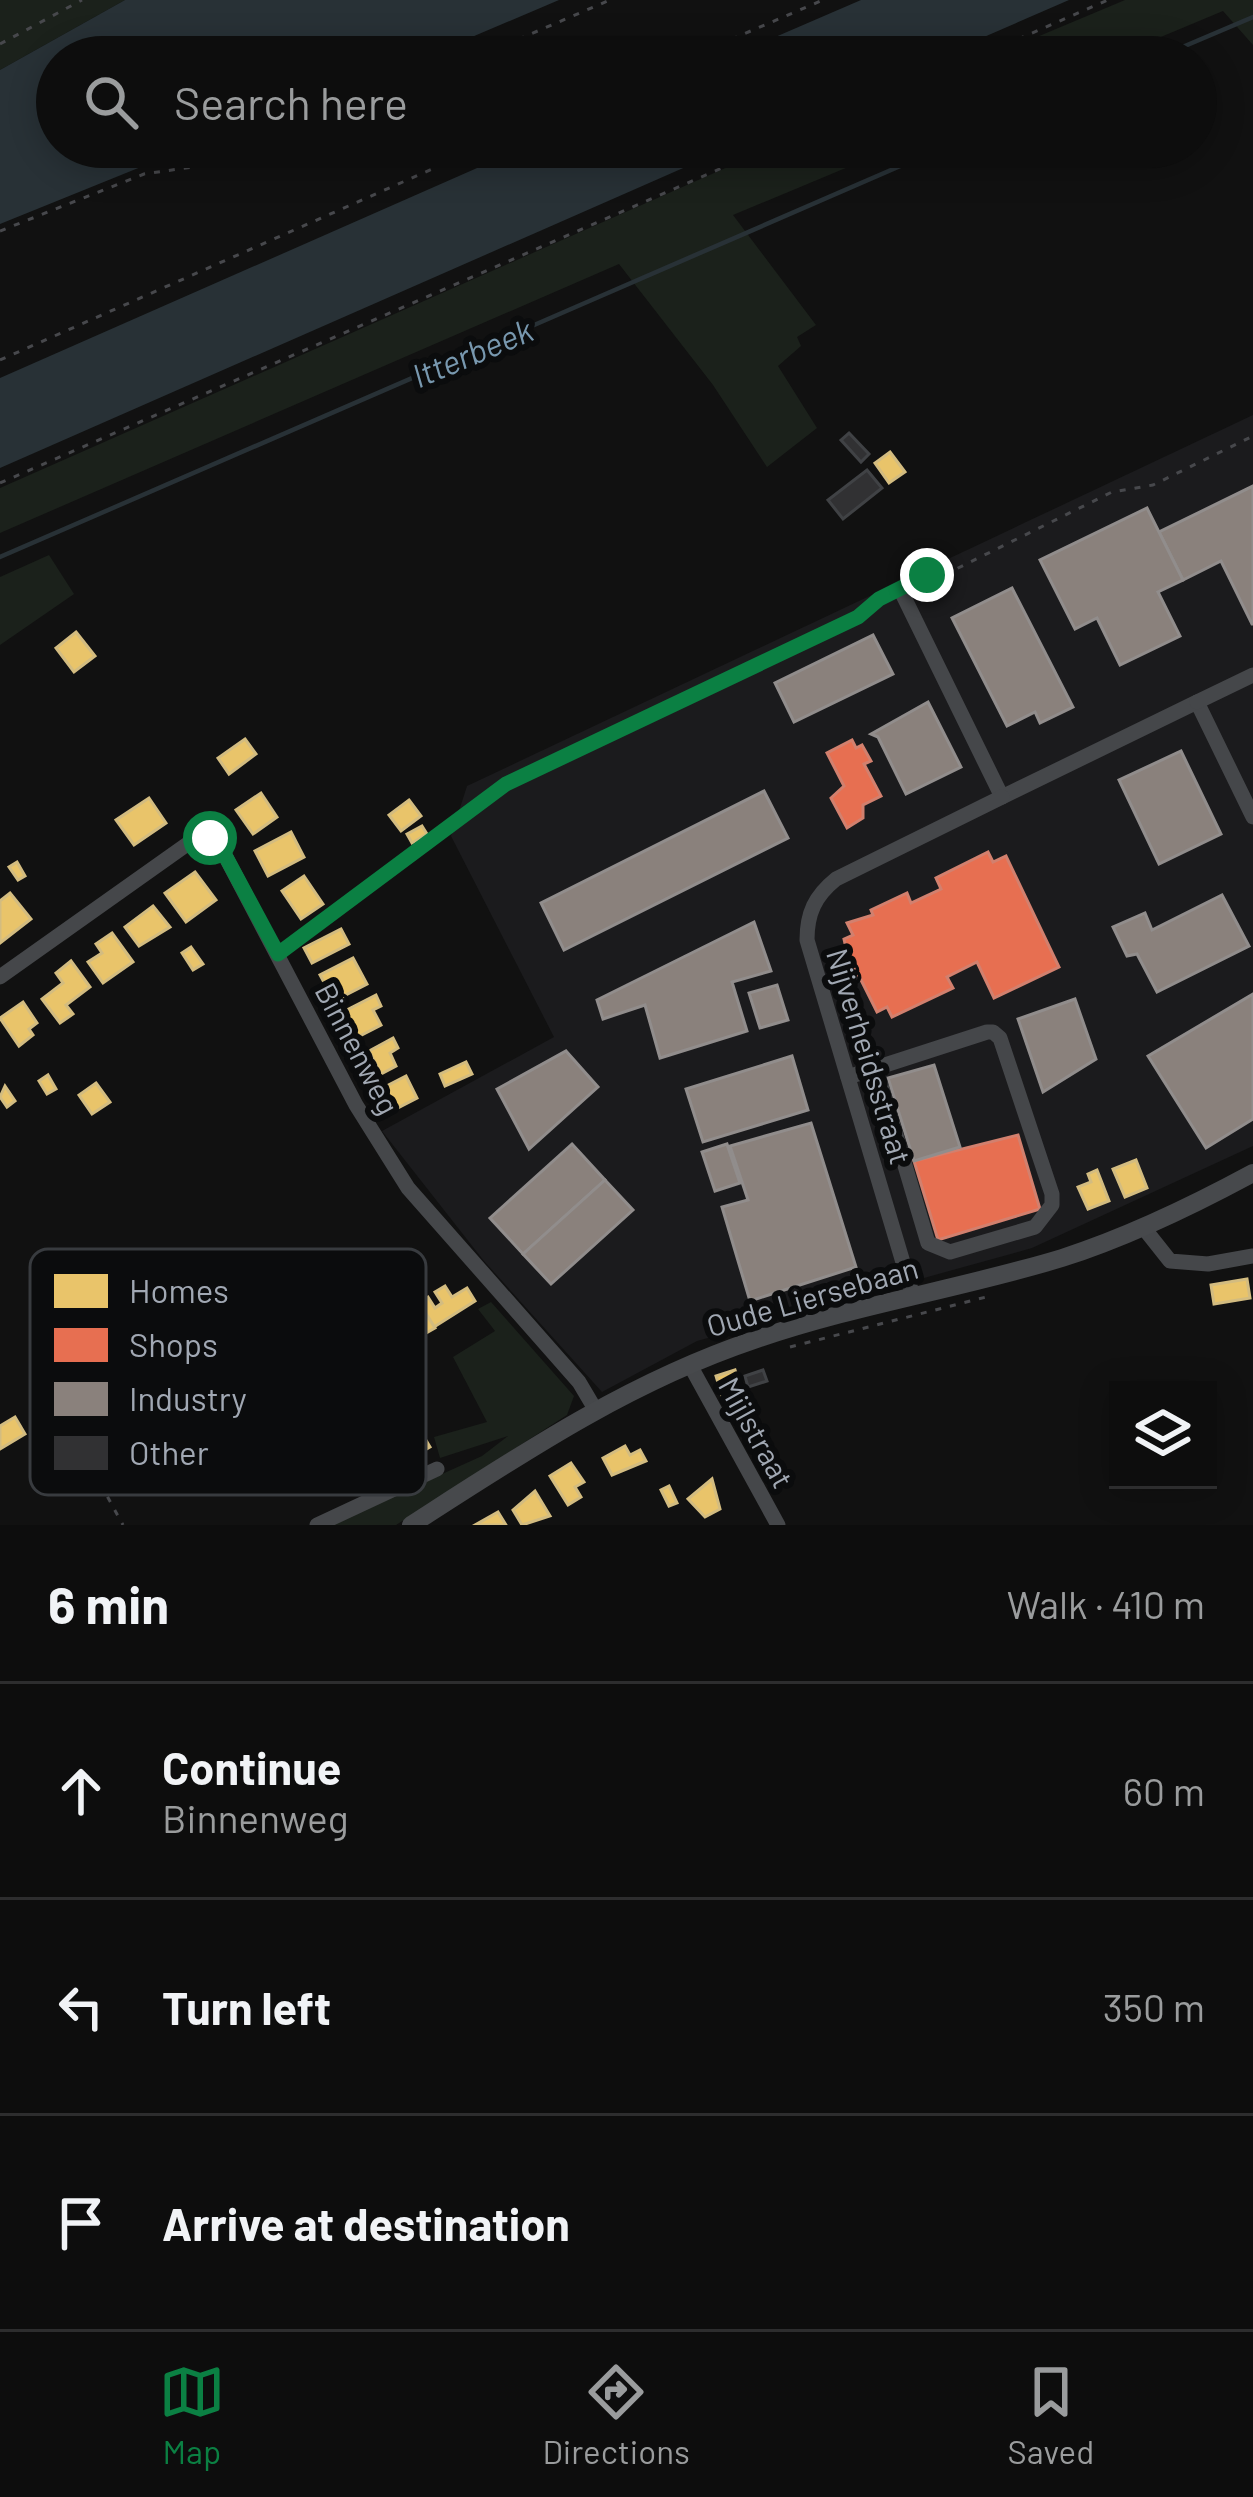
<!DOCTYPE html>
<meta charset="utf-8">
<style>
:root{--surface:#0d0d0d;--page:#1b1b1b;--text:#f1f3f6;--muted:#9a9c9d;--line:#2d2d2e;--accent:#0b8043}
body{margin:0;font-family:Barlow,sans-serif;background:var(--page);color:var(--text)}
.controls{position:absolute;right:36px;bottom:36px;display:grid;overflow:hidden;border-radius:0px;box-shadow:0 6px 30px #0003}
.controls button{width:108px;height:108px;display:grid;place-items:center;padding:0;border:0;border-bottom:3px solid var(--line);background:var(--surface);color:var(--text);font:60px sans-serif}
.stop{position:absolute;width:36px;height:36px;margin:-27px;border:9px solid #0b8043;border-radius:50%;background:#fff}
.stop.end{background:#0b8043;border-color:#fff;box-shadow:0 3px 12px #0008}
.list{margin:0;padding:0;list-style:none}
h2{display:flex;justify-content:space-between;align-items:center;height:156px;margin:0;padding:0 48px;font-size:51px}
h2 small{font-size:39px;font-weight:400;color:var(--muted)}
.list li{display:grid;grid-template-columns:78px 1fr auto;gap:36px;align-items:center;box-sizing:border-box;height:216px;padding:0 48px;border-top:3px solid var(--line)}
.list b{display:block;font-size:45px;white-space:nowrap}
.list p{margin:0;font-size:39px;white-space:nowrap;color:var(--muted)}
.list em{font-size:39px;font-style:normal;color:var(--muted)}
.icon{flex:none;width:66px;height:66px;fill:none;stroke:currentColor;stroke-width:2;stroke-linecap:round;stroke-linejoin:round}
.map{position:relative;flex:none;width:1253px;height:1525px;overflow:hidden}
.search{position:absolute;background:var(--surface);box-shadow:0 6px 30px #0003;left:36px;right:36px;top:36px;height:132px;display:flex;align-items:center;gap:30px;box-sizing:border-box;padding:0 42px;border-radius:66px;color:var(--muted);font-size:45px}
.sheet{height:804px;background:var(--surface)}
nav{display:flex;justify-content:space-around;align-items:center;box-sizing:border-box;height:168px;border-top:3px solid var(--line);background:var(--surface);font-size:33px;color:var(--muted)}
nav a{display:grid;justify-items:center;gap:6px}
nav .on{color:var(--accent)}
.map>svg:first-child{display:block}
.built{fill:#1b1b1d}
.green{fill:#1b211b}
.water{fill:#283136}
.homes{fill:#e9c46a;stroke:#d3bc80;stroke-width:3}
.shops{fill:#e76f51;stroke:#d2806e;stroke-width:3}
.industry{fill:#8a817c;stroke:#918d8c;stroke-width:3}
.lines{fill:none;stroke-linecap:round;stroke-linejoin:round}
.stream{stroke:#283136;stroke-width:4.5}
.building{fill:#313133;stroke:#404245;stroke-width:3}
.path{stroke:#47484c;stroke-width:3;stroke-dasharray:6 9;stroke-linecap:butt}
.minor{stroke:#45474a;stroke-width:15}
.major{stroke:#47494c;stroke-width:18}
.route{stroke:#0b8043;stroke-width:15}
.labels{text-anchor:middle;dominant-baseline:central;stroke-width:12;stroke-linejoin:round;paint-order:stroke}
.street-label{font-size:30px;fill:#a1a8b3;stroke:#0b0c0d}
.water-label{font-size:33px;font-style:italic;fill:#7898af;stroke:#0b0c0d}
.key{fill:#0b0c0d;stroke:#383b3f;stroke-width:3}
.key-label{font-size:33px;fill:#a1a8b3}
</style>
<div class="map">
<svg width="1253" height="1525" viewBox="0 0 1253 1525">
<rect width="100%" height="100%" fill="#111"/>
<polygon class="built" points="1253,415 1253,1146 1032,1248 697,1341 602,1392 484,1261 382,1131 554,1037 451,836 467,786"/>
<g class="green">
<polygon points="0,0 125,0 0,70"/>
<polygon points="1125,0 1253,0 1253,45 1223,11 1113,57 989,57"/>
<polygon points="773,147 896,147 733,215 816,325 797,337 801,346 778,366 817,428 767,467 713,385 619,264 0,533 0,488"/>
<polygon points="49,555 74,594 0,645 0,577"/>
<polygon points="491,1302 574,1396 567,1415 396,1525 329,1525 482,1456 508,1436 440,1458 434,1437 487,1422 453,1357 495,1331 478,1309"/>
</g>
<g class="water">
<polygon points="125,0 559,0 425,57 57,57 57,147 232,147 215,158 168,156 0,224 0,70"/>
<polygon points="861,0 1069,0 938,57 729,57"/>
<polygon points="525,147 731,147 0,468 0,378"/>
</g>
<g class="homes">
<polygon points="890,452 905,472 889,483 875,463"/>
<polygon points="76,632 95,656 74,672 56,648"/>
<polygon points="245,739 256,754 229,774 218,758"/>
<polygon points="261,793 277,817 253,834 236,810"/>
<polygon points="149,798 166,823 134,845 116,820"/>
<polygon points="409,800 421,816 401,831 389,815"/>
<polygon points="422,826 427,834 412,843 407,834"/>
<polygon points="291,832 304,857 268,876 255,851"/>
<polygon points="17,862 25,876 18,880 9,867"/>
<polygon points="195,872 216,900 186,922 165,893"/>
<polygon points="304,876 323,904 301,919 282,891"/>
<polygon points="10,893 31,919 0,943 0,901"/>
<polygon points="153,906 170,927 139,946 125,927"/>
<polygon points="341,929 349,944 312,963 304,948"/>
<polygon points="112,933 133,962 103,983 88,962 102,953 96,944"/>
<polygon points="191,947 203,964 193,970 182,953"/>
<polygon points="353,958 367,984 334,1001 320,975"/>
<polygon points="71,961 90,987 66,1005 73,1014 60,1023 42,999 63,983 56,973"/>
<polygon points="376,995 381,1006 373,1010 381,1025 356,1038 345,1011"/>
<polygon points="23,1002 37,1023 29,1029 33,1035 19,1046 0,1018"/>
<polygon points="393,1038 398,1048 390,1053 396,1066 381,1074 369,1051"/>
<polygon points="466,1062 472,1074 445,1086 440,1074"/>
<polygon points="48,1075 56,1089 47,1094 39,1081"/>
<polygon points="406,1076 417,1098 390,1112 379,1090"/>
<polygon points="96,1083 110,1102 92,1114 79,1095"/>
<polygon points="5,1086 15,1101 7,1107 0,1097"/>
<polygon points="1136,1160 1147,1188 1125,1197 1113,1169"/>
<polygon points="1097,1170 1109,1201 1088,1209 1078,1187 1091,1182 1088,1174"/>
<polygon points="1247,1279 1250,1298 1214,1304 1211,1285"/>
<polygon points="445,1286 452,1297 467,1288 475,1301 434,1327 419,1303 428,1297 435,1308 442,1303 435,1292"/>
<polygon points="425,1312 435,1328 412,1341 403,1326"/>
<polygon points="735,1370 747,1410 728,1416 716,1376"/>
<polygon points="402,1400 430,1447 413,1457 385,1410"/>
<polygon points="15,1417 25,1434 0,1449 0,1426"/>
<polygon points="625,1446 630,1455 640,1450 646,1461 612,1475 603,1458"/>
<polygon points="571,1463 584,1482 575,1487 581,1497 568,1505 550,1476"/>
<polygon points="712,1479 720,1509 705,1517 688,1499"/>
<polygon points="669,1486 677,1503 669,1506 661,1490"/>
<polygon points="535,1491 550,1516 522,1525 513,1510"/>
<polygon points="498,1512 506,1525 475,1525"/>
</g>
<g class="shops">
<polygon points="852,740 856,748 862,745 871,761 864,764 881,796 863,805 863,818 847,828 831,798 844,786 827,753"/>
<polygon points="988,852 993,862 1006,856 1059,967 994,998 977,962 947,977 953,988 892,1017 887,1007 877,1012 847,952 844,939 853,935 847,923 873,915 871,910 907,893 911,903 941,889 936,878"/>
<polygon points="1018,1135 1040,1209 938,1240 914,1161"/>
</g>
<g class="industry">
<polygon points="1253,486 1253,624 1252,624 1221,561 1183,580 1159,532"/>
<polygon points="1147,508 1183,580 1158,592 1180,636 1120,665 1097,618 1075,629 1040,560"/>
<polygon points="1012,588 1073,707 1040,723 1035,712 1007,726 952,618"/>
<polygon points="873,635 893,674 794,722 775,683"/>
<polygon points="928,702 961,767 906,794 878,737 871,734"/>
<polygon points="1181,751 1221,834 1159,864 1119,780"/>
<polygon points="764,791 788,838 564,950 541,903"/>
<polygon points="1222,895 1249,946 1157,992 1137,954 1127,956 1113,927 1145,913 1152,930"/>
<polygon points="754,922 771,971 732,982 747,1031 660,1058 645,1005 603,1019 597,1000"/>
<polygon points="777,985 788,1020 760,1028 749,993"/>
<polygon points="1253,994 1253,1119 1206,1148 1148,1056"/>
<polygon points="1075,999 1096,1059 1043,1092 1018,1019"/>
<polygon points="566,1051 598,1087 529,1149 497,1089"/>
<polygon points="792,1056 808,1110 703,1142 686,1089"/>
<polygon points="934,1065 960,1147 914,1161 888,1078"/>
<polygon points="811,1123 856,1267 750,1301 722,1207 748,1200 730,1146"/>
<polygon points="572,1144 605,1180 523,1254 490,1218"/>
<polygon points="727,1144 740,1183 715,1191 702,1152"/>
<polygon points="605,1180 633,1210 551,1284 523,1254"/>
</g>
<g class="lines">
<g class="stream">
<polyline points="1159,57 1253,17"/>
<polyline points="0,557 944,147"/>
</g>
</g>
<g class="building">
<polygon points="849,433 869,454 861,462 841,440"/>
<polygon points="867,470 882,488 843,519 828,500"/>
<polygon points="763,1370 767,1381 748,1387 745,1376"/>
</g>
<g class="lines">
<g class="path">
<polyline points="0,44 82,0"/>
<polyline points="477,57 610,0"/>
<polyline points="690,57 823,0"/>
<polyline points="977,57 1108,0"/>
<polyline points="0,231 144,174 220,163 264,147"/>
<polyline points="0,360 482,147"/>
<polyline points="0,483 770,147"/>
<polyline points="915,582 946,574 1112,492 1153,485 1253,436"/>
<polyline points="291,945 506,785 858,617 885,596"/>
<polyline points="790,1347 990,1296"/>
<polyline points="56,1427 73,1434 123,1525"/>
</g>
<g class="minor">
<polyline points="900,589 1002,797 1197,702 1253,817"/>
<polyline points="1197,702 1253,675"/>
<polyline points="0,977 186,845 210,838 220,846 356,1105 408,1188 579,1382 595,1409"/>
<polyline points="848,1077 987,1032 993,1032 1000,1038 1052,1194 1052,1205 1035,1227 950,1252 928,1243 876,1068"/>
<polyline points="1143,1227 1170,1261 1208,1264 1253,1256"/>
<path d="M913,1296L807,940C807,913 815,896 836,879L1002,797"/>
<polyline points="690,1365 778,1525"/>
<polyline points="317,1525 437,1469"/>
</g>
<path class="major" d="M411,1525C521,1454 629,1382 754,1340C855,1305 960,1289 1062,1258C1128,1237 1192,1206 1253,1173"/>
</g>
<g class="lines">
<polyline class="route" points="210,838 220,846 278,954 506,784 858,617 879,599 927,575"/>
</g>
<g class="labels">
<g class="street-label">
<text transform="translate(358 1048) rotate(62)">Binnenweg</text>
<text transform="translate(870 1056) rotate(73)">Nijverheidsstraat</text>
<text transform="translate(812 1296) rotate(-16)">Oude Liersebaan</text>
<text transform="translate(757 1432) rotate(61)">Mijlstraat</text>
</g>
<g class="water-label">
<text transform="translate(472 352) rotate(-23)">Itterbeek</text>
</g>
</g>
<rect x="30" y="1249" width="396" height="246" rx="18" class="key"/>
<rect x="54" y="1274" width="54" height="34" fill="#e9c46a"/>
<rect x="54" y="1328" width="54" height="34" fill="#e76f51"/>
<rect x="54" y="1382" width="54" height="34" fill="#8a817c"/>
<rect x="54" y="1436" width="54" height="34" fill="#313133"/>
<g class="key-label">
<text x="129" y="1303">Homes</text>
<text x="129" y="1357">Shops</text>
<text x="129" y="1411">Industry</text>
<text x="129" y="1465">Other</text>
</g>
</svg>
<div class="controls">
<button><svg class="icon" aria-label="layers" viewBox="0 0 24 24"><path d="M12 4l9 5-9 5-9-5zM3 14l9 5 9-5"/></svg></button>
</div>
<div class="stop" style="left:210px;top:838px"></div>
<div class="stop end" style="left:927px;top:575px"></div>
<div class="search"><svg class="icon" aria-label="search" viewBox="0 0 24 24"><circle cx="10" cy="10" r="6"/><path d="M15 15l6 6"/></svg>Search here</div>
</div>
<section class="sheet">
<h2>6 min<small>Walk · 410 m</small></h2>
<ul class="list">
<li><svg class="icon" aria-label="ahead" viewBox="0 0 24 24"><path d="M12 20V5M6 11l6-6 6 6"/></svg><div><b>Continue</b><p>Binnenweg</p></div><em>60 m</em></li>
<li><svg class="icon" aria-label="left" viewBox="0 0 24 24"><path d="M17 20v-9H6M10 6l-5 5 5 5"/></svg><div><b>Turn left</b></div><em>350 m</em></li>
<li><svg class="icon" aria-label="arrive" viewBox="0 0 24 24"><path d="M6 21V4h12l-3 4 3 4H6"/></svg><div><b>Arrive at destination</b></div></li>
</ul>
</section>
<nav>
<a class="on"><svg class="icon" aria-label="map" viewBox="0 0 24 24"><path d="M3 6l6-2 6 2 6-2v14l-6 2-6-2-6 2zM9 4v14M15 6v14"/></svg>Map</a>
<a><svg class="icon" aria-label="directions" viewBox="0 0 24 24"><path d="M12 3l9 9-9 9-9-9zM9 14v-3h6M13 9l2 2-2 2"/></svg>Directions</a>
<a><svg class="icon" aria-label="saved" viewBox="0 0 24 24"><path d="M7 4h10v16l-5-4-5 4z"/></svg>Saved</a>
</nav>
